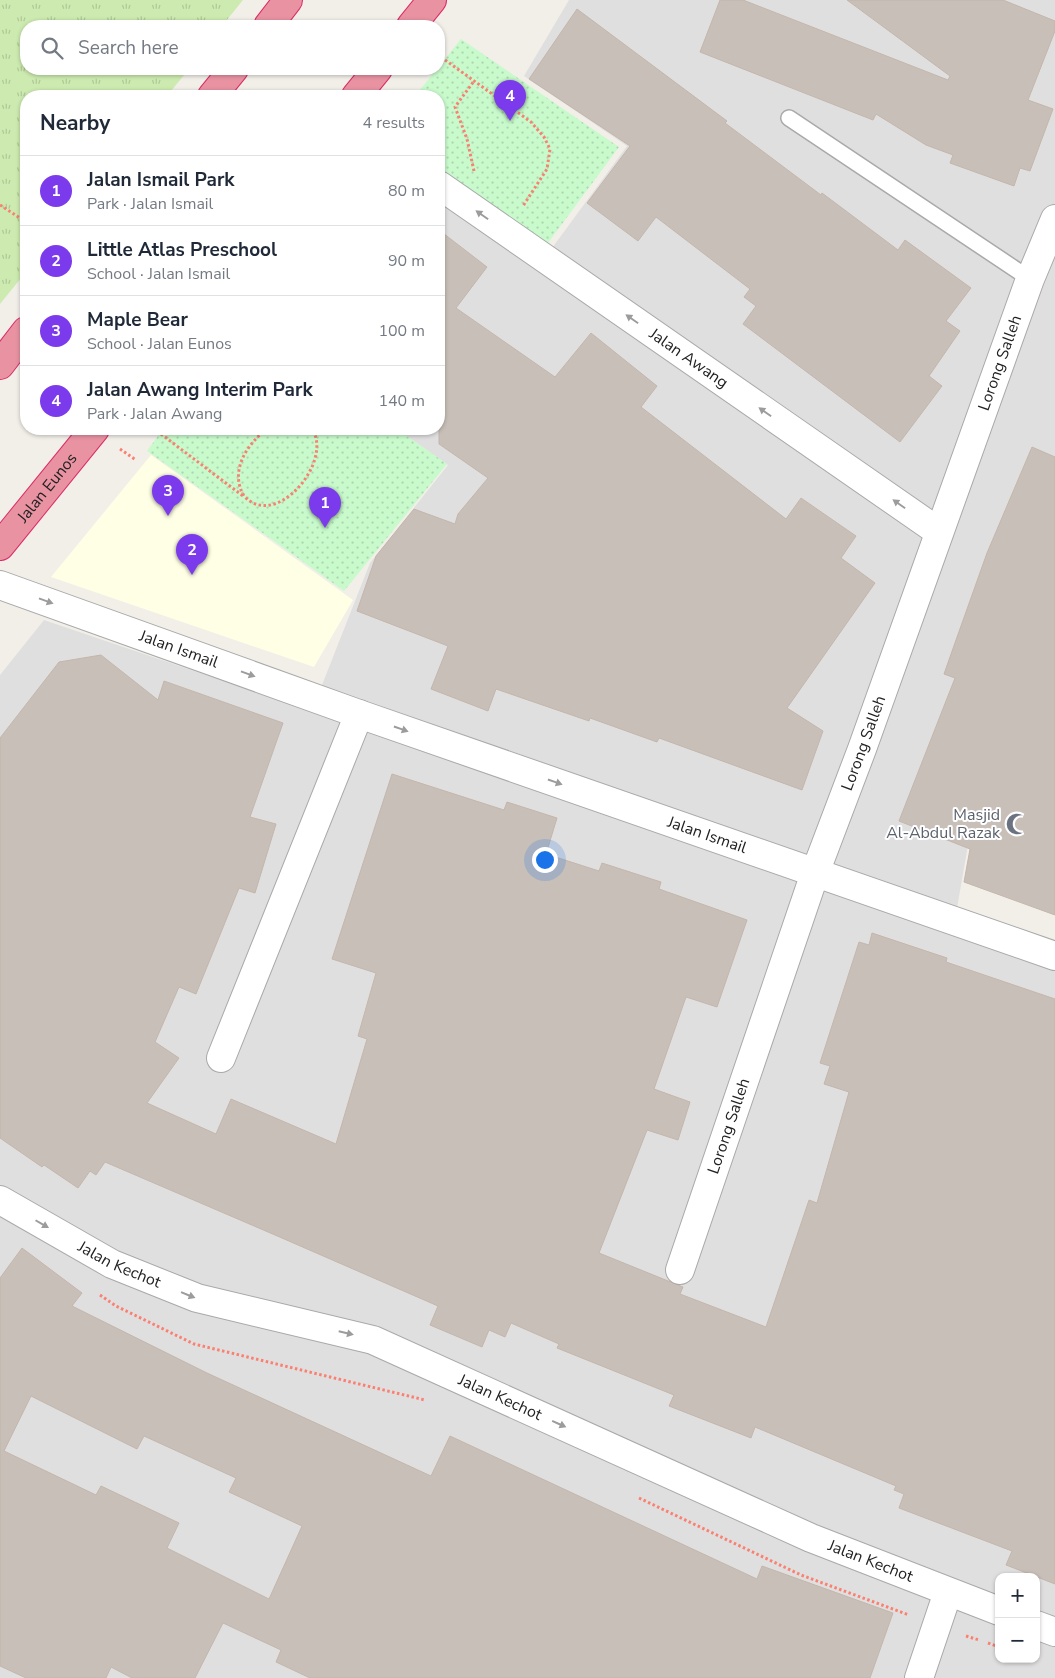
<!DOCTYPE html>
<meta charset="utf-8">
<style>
:root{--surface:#fff;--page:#f2f2f3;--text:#1f2937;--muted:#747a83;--line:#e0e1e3;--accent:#7c3aed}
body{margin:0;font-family:"Nunito Sans",sans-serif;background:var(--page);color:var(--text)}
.controls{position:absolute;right:15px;bottom:15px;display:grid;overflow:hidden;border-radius:10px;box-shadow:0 1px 4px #0004}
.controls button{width:45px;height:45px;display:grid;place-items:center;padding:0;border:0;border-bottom:1px solid var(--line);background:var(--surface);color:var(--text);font:25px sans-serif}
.you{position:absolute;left:544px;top:859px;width:18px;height:18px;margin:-12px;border:4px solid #fff;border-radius:50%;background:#1a73e8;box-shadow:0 0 0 8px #1a73e833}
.badge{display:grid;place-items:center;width:32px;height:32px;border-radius:50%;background:var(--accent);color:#fff;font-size:16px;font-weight:700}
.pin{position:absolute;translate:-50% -41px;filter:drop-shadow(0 1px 2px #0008)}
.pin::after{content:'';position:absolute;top:26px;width:18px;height:15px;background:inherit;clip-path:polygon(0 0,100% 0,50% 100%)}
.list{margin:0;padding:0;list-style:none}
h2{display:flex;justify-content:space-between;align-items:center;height:65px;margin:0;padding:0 20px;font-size:21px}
h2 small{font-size:16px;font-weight:400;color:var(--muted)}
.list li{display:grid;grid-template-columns:32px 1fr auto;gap:15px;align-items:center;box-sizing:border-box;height:70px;padding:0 20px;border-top:1px solid var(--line)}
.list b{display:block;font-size:19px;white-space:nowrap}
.list p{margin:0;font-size:16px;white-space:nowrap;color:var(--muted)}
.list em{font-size:16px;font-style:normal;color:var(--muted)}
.icon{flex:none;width:28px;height:28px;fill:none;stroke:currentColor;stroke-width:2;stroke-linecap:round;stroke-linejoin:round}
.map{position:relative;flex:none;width:1055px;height:1678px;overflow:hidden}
.search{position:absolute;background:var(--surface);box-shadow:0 1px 4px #0004;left:20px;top:20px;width:425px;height:55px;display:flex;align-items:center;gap:12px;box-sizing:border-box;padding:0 18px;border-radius:20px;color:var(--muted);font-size:19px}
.panel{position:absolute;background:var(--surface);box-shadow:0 1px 4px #0004;left:20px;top:90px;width:425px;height:345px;border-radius:20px}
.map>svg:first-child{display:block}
.residential{fill:#e0dfdf;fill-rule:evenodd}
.education{fill:#ffffe5}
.grass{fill:url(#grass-tufts)}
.park{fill:url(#park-dots)}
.building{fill:#c7bfb8;stroke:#c4b6ab;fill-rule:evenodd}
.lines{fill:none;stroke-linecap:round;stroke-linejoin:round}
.lane-casing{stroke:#a9a9a9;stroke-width:18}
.street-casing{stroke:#a9a9a9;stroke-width:30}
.highway-casing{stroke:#dc2a67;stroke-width:30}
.path{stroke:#fa8072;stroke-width:3;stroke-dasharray:2.5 2.5;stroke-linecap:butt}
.lane{stroke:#fff;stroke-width:15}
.street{stroke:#fff;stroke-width:28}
.highway{stroke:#e892a2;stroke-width:28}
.oneway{fill:#9c9c9c}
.labels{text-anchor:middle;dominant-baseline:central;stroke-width:4;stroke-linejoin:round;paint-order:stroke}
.street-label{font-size:16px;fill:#222;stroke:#fff}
.worship-label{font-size:16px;fill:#5b616d;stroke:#fff;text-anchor:end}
</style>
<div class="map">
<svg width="1055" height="1678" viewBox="0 0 1055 1678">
<defs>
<pattern id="grass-tufts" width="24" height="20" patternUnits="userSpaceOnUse" patternTransform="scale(1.25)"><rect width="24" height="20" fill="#cdebb0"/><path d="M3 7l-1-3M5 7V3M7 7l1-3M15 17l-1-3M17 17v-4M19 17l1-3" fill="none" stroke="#b0c997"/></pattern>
<pattern id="park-dots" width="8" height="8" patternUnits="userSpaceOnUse" patternTransform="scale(1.25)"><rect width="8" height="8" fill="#c8facc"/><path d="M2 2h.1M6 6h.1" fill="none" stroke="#acd6af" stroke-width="1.8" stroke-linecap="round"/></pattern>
</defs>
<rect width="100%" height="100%" fill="#f2efe9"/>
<g class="residential">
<polygon points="569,0 1055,0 1055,728 971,828 957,908 322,685 370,563 448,465 397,429 439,429 439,193 541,263 627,146 524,76"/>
<path d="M44,620L1055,963V1678H0V675ZM999,1577H1036V1659H999Z"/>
</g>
<polygon class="education" points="151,455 353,600 314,667 51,577"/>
<polygon class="grass" points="0,0 243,0 222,26 26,26 26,69 189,69 167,96 26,96 26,272 0,304"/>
<g class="park">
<polygon points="461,39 619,147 542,251 439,179 439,96 415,96"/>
<polygon points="163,429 397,429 447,464 344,591 147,451"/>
</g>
<g class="building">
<polygon points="720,0 743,0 948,80 950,76 847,0 1003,0 1055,21 1055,31 1028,100 1053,109 1030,171 1020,168 1014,186 950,163 953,155 926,145 876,114 873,120 700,52"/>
<polygon points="577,9 727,121 725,123 821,195 822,193 898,250 905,240 971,288 946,321 960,331 929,376 942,386 900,442 743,324 756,306 744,297 750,289 656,217 638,241 587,203 630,146 529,79"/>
<polygon points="439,230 487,267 456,308 555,377 591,333 657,386 641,407 786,519 801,498 856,536 841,558 875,583 787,708 823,731 802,790 659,738 657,742 590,718 589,721 496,689 488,711 431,689 448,646 357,611 376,556 414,509 455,524 458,514 488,478 439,444"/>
<polygon points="1032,447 1055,457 1055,915 964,882 970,849 899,821 955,678 944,674 956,640 987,553"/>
<polygon points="101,655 158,700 164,681 283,723 250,817 276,824 255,893 239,888 196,994 179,987 155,1042 179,1058 147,1103 216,1134 231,1099 336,1144 367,1039 358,1036 376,973 332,959 392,774 504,810 507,802 557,818 546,854 599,871 602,863 661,882 659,889 747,920 717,1007 686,997 654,1089 690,1102 678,1140 647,1130 599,1253 683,1287 680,1294 766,1327 809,1200 817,1203 849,1092 824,1084 830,1066 820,1063 859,942 869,945 872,933 947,958 946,962 1055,999 1055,1584 1006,1565 1012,1551 899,1508 904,1494 894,1490 896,1486 755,1427 751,1438 669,1406 674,1395 557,1348 559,1344 511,1323 505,1337 489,1330 482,1347 430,1325 438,1306 275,1235 105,1162 96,1175 90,1171 78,1188 44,1165 42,1167 0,1138 0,738 59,662"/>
<path d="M22,1248L82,1293L72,1306L207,1373L431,1476L450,1436L757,1579L762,1566L893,1613L870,1678H310L276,1662L281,1650L223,1623L195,1678H132L111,1667L106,1678H26L0,1666V1278ZM31,1396L137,1449L144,1436L236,1478L229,1492L302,1526L269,1599L167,1548L179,1523L101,1486L96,1495L4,1451Z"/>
</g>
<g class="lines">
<g class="lane-casing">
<polyline id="lane" points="789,118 1030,279"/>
</g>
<g class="street-casing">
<g id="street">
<path id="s1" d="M439,185L939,532"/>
<path id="s2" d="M0,585L359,714L1055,956"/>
<polyline points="221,1058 359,714"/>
<path id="s3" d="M0,1200L112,1264L197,1298L373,1340L811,1538L999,1611"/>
<path id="s4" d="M680,1270L815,873L862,749L1030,279L1055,219"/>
<polyline points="1036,1625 1055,1632"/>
<polyline points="919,1678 948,1592"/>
</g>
</g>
<g class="highway-casing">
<g id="highway">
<polyline points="268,26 288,0"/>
<polyline points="411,26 432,0"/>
<polyline points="212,96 234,69"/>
<polyline points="356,96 378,69"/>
<polyline points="0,365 26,331"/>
<path id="s5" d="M0,546L95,429"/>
</g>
</g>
<g class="path">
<polyline points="441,57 531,122 544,137 550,149 547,169 523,206"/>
<polyline points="474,171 467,139 455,107 474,81"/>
<polyline points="0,205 26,222"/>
<path d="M267,429C247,444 229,471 244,496C276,531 334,461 312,429"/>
<polyline points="157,431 243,496"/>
<polyline points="120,449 136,460"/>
<polyline points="100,1295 116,1306 194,1344 425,1400"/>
<polyline points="639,1498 801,1575 909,1615"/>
<polyline points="966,1636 979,1640"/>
<polyline points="988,1643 999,1647"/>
</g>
<use href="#lane" class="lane"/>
<use href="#street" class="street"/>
<use href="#highway" class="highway"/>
</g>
<defs><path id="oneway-solid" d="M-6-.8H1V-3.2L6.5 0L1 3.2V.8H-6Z" transform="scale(1.25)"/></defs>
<g class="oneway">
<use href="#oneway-solid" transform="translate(482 215) rotate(-145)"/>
<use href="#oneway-solid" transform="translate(632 319) rotate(-145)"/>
<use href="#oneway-solid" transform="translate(765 412) rotate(-145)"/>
<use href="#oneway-solid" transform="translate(899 504) rotate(-145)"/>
<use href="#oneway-solid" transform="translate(46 601) rotate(20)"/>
<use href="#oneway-solid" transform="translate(248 674) rotate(20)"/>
<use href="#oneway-solid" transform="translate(401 729) rotate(19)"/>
<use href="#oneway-solid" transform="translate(555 782) rotate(19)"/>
<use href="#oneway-solid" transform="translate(42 1224) rotate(30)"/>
<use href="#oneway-solid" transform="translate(188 1295) rotate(22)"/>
<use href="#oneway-solid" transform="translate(346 1333) rotate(13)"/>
<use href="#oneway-solid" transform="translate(559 1424) rotate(24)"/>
</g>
<defs>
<g id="mosque-bare" transform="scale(1.725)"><path d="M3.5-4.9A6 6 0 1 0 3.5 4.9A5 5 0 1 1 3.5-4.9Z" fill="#6b7280" stroke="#fff" stroke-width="2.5" paint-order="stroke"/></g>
</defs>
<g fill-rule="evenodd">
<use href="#mosque-bare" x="1017" y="824"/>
</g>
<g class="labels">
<g class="street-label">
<text stroke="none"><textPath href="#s1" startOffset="304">Jalan Awang</textPath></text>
<text stroke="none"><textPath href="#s4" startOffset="962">Lorong Salleh</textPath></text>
<text stroke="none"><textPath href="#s5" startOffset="75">Jalan Eunos</textPath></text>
<text stroke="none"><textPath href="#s2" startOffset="190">Jalan Ismail</textPath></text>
<text stroke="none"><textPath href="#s4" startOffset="558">Lorong Salleh</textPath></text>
<text stroke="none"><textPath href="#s2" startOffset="750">Jalan Ismail</textPath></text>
<text stroke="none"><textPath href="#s4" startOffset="152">Lorong Salleh</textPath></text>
<text stroke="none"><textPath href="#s3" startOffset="136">Jalan Kechot</textPath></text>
<text stroke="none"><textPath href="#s3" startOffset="541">Jalan Kechot</textPath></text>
<text stroke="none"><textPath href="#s3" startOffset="946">Jalan Kechot</textPath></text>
</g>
<g class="worship-label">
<text x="1000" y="815">Masjid<tspan x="1000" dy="18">Al-Abdul Razak</tspan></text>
</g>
</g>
</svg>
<div class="controls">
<button>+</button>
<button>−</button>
</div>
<div class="you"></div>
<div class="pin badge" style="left:325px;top:528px">1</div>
<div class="pin badge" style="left:192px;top:575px">2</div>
<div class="pin badge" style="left:168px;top:516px">3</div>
<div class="pin badge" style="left:510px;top:121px">4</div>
<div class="search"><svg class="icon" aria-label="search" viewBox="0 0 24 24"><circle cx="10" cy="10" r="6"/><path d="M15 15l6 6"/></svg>Search here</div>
<section class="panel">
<h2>Nearby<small>4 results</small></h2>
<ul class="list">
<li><span class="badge">1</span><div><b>Jalan Ismail Park</b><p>Park · Jalan Ismail</p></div><em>80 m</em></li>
<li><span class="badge">2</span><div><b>Little Atlas Preschool</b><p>School · Jalan Ismail</p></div><em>90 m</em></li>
<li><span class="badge">3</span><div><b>Maple Bear</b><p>School · Jalan Eunos</p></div><em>100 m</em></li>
<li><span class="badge">4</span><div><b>Jalan Awang Interim Park</b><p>Park · Jalan Awang</p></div><em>140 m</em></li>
</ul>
</section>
</div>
